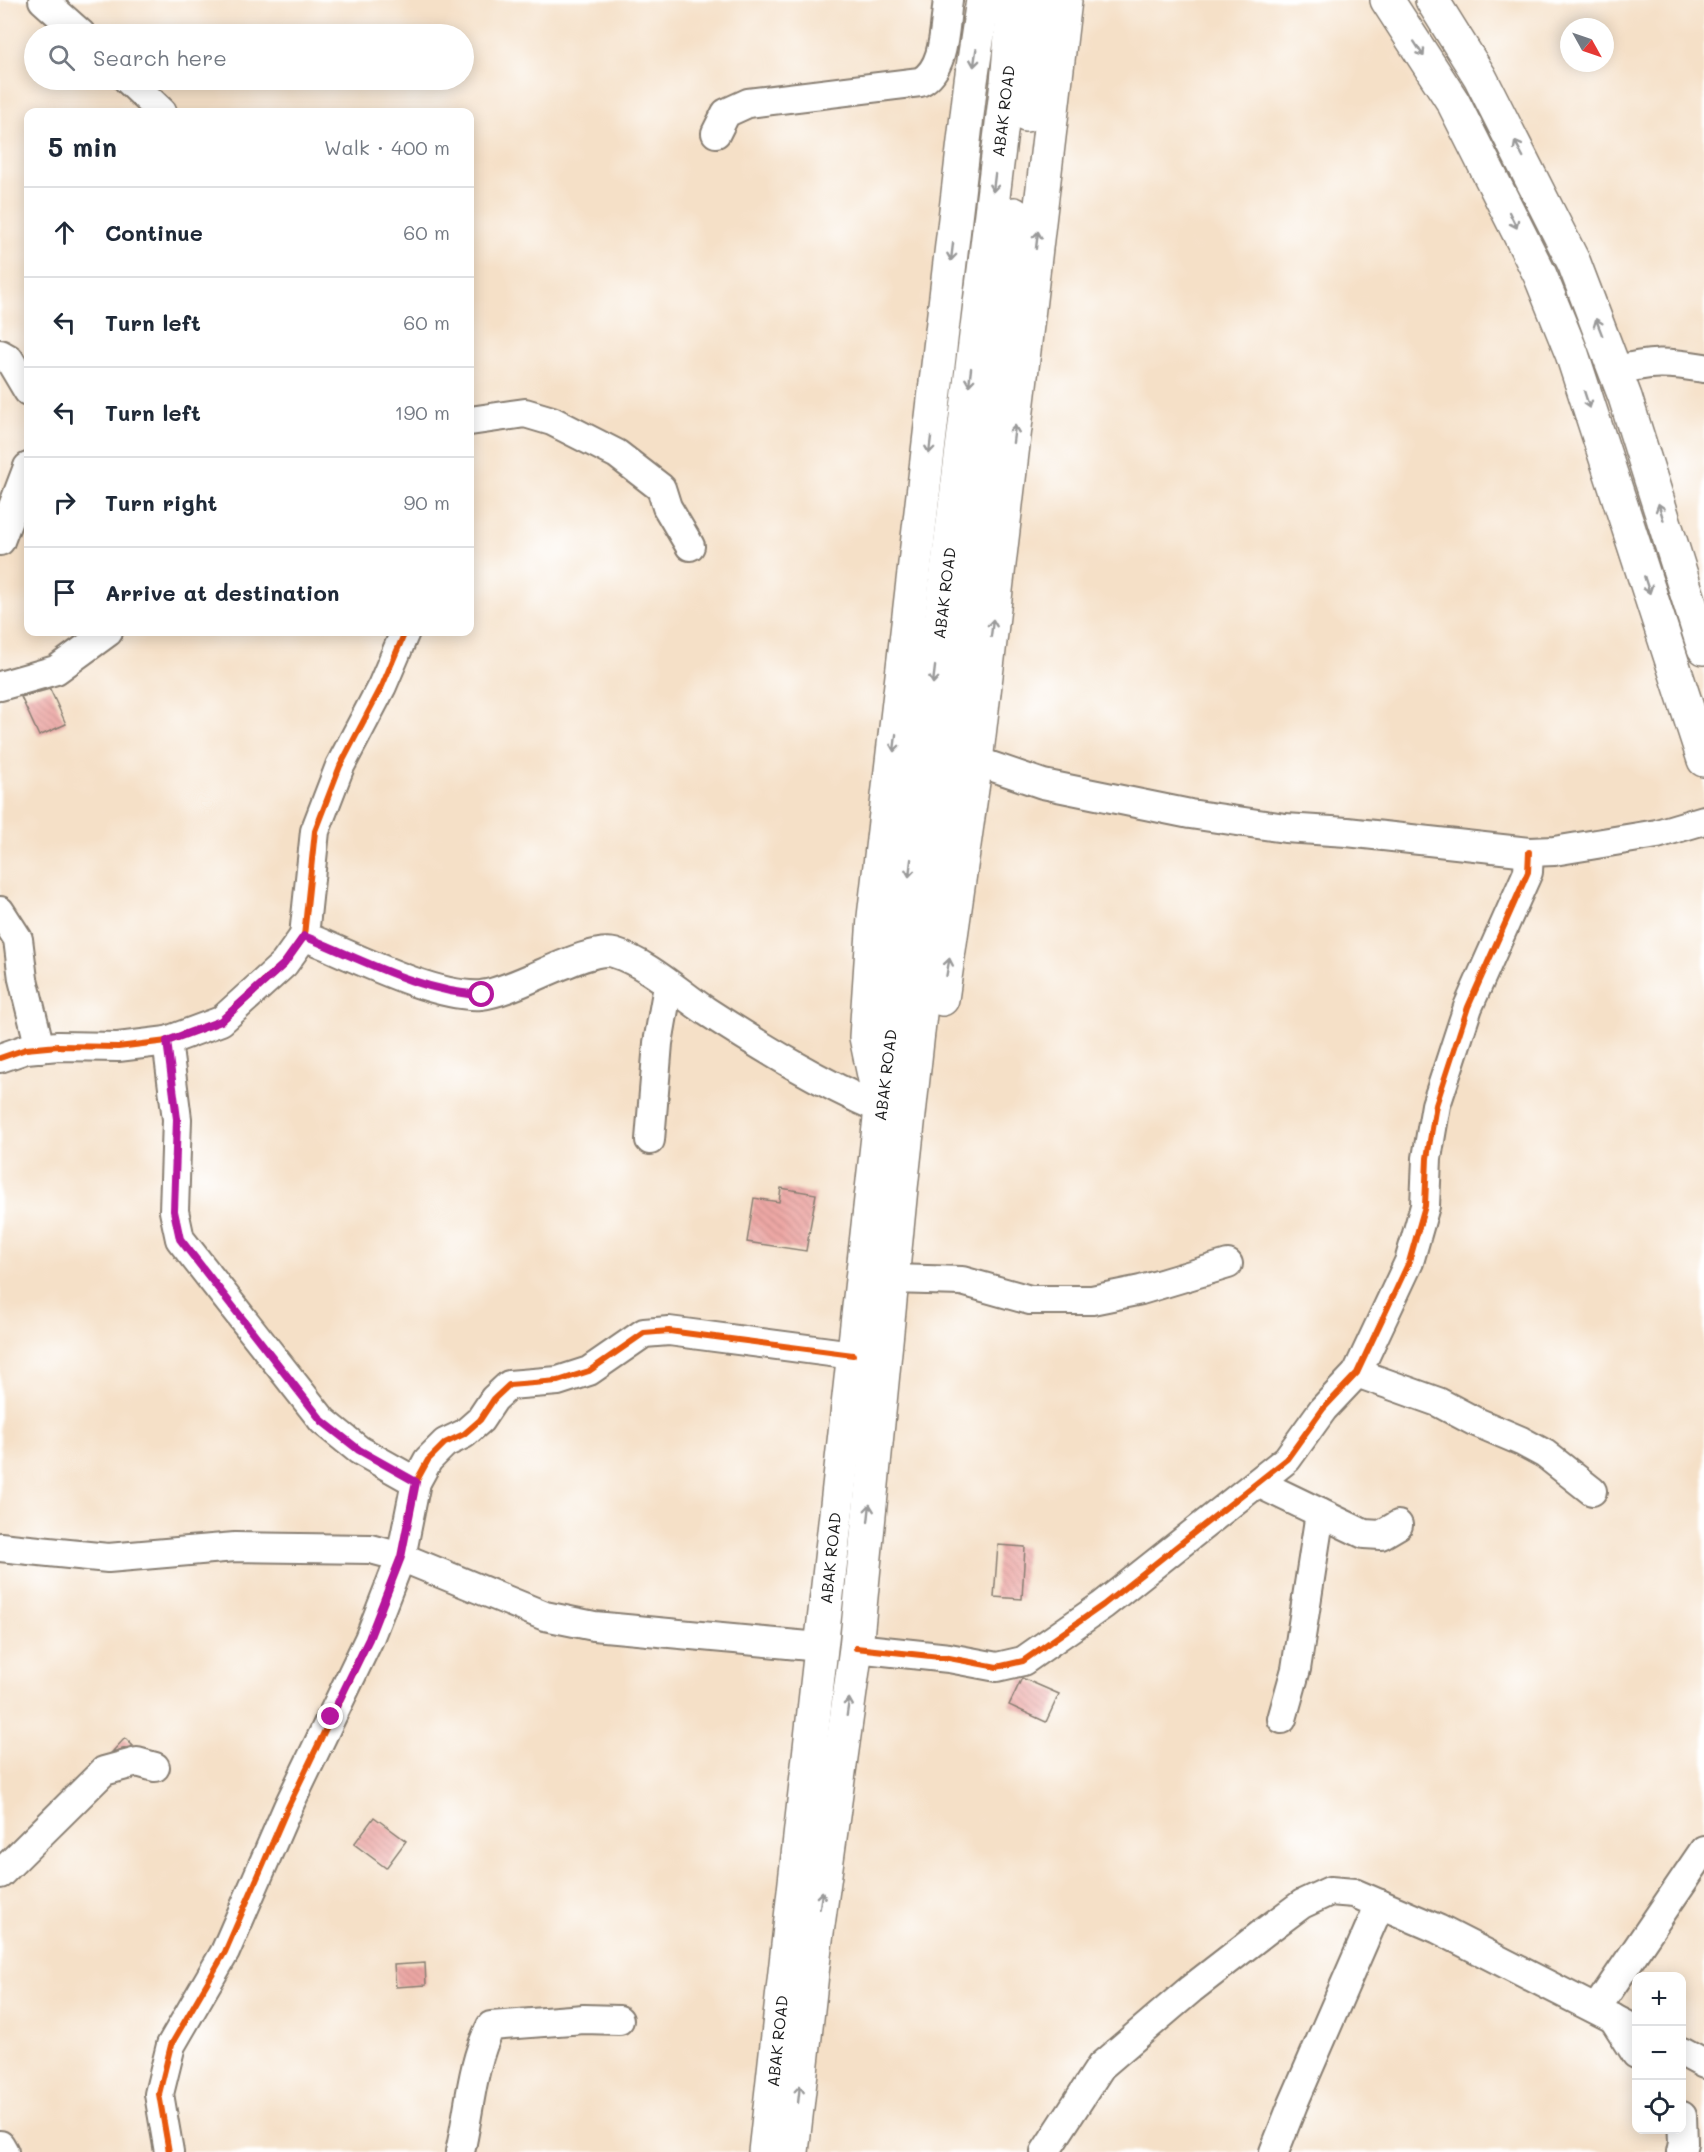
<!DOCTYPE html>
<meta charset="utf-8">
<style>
:root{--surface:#fff;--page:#f6f6f7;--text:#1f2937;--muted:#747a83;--line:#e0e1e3}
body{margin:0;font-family:Mali,sans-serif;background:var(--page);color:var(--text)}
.controls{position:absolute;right:18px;bottom:18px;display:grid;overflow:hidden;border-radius:12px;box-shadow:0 3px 15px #0003}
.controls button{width:54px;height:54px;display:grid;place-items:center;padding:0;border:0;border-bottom:2px solid var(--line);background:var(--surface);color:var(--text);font:30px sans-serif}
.compass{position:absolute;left:1560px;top:18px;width:54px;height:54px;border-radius:50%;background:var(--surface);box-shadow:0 3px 15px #0003;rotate:130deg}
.stop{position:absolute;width:18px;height:18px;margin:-14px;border:4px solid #b5179e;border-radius:50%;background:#fff}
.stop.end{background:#b5179e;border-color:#fff;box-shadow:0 2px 6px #0008}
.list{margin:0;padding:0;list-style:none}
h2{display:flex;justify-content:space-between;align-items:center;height:78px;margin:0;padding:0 24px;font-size:26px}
h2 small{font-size:20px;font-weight:400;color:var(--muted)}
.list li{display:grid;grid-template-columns:39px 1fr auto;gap:18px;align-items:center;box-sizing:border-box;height:90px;padding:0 24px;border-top:2px solid var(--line)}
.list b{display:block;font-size:22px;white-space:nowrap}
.list em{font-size:20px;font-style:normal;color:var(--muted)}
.icon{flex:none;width:33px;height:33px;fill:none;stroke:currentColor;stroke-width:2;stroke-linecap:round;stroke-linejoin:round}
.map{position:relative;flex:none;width:1704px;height:2152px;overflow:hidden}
.search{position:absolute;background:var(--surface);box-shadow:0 3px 15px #0003;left:24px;top:24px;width:450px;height:66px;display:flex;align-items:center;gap:15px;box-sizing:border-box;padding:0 21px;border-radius:33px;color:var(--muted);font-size:22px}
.panel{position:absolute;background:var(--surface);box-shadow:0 3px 15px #0003;left:24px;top:108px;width:450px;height:528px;border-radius:12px}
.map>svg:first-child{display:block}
.building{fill:url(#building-back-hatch)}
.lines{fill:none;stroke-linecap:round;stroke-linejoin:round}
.minor-casing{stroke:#887e72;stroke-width:32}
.highway-casing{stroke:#887e72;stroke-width:36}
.minor{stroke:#fff;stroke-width:28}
.highway{stroke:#fff;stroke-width:33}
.cycleway-casing{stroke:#fff;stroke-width:10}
.cycleway{stroke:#e8590c;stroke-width:6}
.oneway{stroke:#999}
.route{stroke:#b5179e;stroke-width:8}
.labels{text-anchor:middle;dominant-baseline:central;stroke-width:4.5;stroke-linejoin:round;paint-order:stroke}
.street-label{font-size:16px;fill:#1c1c1c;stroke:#fff}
</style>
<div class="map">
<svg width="1704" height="2152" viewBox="0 0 1704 2152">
<defs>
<pattern id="building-back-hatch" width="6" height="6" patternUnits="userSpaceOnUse" patternTransform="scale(1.5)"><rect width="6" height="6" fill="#eca7a4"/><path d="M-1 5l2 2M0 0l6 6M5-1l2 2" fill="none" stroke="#ca8f8d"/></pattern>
</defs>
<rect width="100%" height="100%" fill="#fff"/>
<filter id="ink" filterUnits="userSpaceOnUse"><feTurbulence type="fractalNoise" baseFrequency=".0167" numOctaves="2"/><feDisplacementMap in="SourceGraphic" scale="12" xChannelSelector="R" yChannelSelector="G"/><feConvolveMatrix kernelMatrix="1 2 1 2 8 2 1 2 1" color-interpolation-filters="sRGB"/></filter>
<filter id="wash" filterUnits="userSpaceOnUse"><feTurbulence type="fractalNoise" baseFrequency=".008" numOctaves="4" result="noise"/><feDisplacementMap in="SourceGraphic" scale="24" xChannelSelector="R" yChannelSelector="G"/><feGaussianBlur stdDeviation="1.35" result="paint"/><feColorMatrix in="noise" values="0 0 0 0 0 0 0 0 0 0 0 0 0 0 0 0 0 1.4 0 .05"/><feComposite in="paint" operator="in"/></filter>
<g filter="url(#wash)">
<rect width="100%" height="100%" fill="#f5e0c7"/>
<g id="blocks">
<g class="building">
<polygon points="50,689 66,724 39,736 21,697"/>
<polygon points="781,1188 816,1194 806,1251 747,1242 754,1198 779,1202"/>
<polygon points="998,1545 1025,1547 1022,1599 994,1597"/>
<polygon points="1022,1678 1059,1694 1046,1722 1009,1705"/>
<polygon points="125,1738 133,1746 112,1752"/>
<polygon points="374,1817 406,1841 386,1868 354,1844"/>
<polygon points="425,1963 426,1985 396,1987 394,1965"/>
</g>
</g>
</g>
<g filter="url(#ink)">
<use href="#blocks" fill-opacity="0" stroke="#887e72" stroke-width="1.5"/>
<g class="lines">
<g class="minor-casing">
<g id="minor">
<polyline points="43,0 81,34"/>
<polyline points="128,80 162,112"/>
<path d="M716,133L726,113L748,103L920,82C946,69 944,27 948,0"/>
<polyline points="0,354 9,359 28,391"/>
<path d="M1615,371C1650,361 1669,362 1704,368"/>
<polyline points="470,421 525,413 552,421 617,454 661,488 667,507 690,546"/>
<polyline points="0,541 28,467"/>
<polyline points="0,686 56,670 108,632"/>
<polyline points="976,761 1043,784 1190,814 1285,828 1347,832 1529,852 1554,851 1657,834 1704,820"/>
<polyline points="0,911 18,939 23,979 40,1048"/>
<path d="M304,936C351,955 433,998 481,995C515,992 588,945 614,953C647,963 678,992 706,1011C763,1048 819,1082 881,1109"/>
<polyline points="167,1041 177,1119 174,1211 180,1239 323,1421 359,1450 416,1482"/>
<polyline points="0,1058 26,1049 58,1046 118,1047 167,1041 221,1021 284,964 304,936 315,831 340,766 382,686 405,632"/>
<polyline points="650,1140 658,1043 668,986"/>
<polyline points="892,1279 962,1281 1030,1300 1092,1300 1141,1290 1228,1264"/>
<polyline points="1357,1373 1438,1402 1474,1421 1521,1441 1545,1454 1592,1491"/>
<polyline points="1258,1483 1364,1534 1381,1535 1398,1525"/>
<polyline points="0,1547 108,1558 235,1547 371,1549 401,1557 545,1616 594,1626 820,1647"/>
<polyline points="856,1648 949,1658 997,1667 1023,1661 1103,1605 1287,1459 1323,1409 1357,1373 1409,1262 1425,1206 1427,1158 1436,1105 1468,1007 1528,872 1529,852"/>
<polyline points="1282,1719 1296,1669 1320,1513"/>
<polyline points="0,1874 104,1771 137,1762 155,1767"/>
<polyline points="1596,2009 1704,1850"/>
<polyline points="1613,2018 1636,2054"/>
<polyline points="1682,2052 1704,2064"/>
<polyline points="0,2145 4,2152"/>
<polyline points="169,2152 159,2094 171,2045 225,1952 288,1807 369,1639 401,1557 416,1482 428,1460 445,1443 464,1434 480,1420 494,1399 509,1385 558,1381 589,1371 644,1333 669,1331 853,1355"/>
<path d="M460,2152C470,2110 471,2065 491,2026L584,2019L619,2020"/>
<polyline points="1045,2152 1101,2066 1191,1989 1267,1930 1302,1904 1330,1891 1354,1893 1438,1929 1636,2030"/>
<polyline points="1274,2152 1293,2104 1380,1904"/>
<polyline points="1681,2152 1683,2143 1682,2116"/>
</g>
</g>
<g class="highway-casing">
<g id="highway">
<polyline points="1387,0 1453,102 1540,275 1572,354 1704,760"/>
<polyline points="1432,0 1480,77 1574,263 1625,397 1704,648"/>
<polyline points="1026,115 1039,0"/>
<polyline points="942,999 976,761 1065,0"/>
<polyline points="875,1080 866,1037 874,917 971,81 983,0"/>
<polyline points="765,2152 881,1109 1007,83 1014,0"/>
<polyline points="792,2152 815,1947 856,1648 901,1188 946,775 1014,214"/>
</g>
</g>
<use href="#minor" class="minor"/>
<use href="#highway" class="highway"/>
<g class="cycleway-casing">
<g id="cycleway">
<polyline points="0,1058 26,1049 58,1046 118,1047 167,1041 221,1021 284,964 304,936 315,831 340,766 382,686 405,632"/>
<polyline points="856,1648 949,1658 997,1667 1023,1661 1103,1605 1287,1459 1323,1409 1357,1373 1409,1262 1425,1206 1427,1158 1436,1105 1468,1007 1528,872 1529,852"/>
<polyline points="169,2152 159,2094 171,2045 225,1952 288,1807 369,1639 401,1557 416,1482 428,1460 445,1443 464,1434 480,1420 494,1399 509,1385 558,1381 589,1371 644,1333 669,1331 853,1355"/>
</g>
</g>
<use href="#cycleway" class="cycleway"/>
</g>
<defs><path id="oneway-shaft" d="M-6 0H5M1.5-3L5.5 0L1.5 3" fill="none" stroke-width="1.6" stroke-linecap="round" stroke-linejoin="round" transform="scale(1.5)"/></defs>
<g class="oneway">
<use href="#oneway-shaft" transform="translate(1419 49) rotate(57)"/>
<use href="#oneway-shaft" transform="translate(975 58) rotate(98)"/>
<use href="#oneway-shaft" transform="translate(1519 149) rotate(-118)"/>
<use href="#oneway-shaft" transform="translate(994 183) rotate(97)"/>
<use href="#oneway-shaft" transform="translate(1513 220) rotate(64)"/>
<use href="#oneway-shaft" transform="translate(1037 240) rotate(-83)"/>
<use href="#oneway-shaft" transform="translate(952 252) rotate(97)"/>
<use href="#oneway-shaft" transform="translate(1599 327) rotate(-111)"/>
<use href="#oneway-shaft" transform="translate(970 377) rotate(97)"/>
<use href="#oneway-shaft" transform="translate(1587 400) rotate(72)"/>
<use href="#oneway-shaft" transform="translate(1014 434) rotate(-83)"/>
<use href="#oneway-shaft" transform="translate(930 445) rotate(97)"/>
<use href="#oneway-shaft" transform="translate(1661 512) rotate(-107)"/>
<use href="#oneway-shaft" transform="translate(1647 585) rotate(72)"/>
<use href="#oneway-shaft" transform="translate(992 628) rotate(-83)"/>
<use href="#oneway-shaft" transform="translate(934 675) rotate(97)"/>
<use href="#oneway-shaft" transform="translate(895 743) rotate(97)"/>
<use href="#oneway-shaft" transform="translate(910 868) rotate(97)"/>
<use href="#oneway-shaft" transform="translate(948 967) rotate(-80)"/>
<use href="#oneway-shaft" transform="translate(869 1513) rotate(-84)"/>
<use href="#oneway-shaft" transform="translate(848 1707) rotate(-82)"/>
<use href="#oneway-shaft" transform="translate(821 1900) rotate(-82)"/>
<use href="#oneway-shaft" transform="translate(799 2094) rotate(-84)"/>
</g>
</g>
<g class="lines" filter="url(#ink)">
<path class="route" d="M331,1717L369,1639L401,1557L416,1482L359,1450L322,1421L180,1239L174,1211L177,1119L167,1041L221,1021L284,964L304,936C361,959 420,992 482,995"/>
</g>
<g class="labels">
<g class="street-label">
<text transform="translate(1003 111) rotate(-83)">ABAK ROAD</text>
<text transform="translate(944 593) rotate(-83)">ABAK ROAD</text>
<text transform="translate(885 1075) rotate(-83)">ABAK ROAD</text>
<text transform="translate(830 1558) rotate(-84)">ABAK ROAD</text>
<text transform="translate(777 2041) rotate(-84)">ABAK ROAD</text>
</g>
</g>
</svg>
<div class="controls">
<button>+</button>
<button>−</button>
<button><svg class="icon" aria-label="locate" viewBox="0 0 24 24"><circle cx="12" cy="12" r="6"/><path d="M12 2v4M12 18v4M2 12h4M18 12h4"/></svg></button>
</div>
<svg class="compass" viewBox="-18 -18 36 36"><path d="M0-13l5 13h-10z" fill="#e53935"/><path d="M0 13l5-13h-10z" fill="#747a83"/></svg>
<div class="stop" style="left:482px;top:995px"></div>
<div class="stop end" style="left:331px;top:1717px"></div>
<div class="search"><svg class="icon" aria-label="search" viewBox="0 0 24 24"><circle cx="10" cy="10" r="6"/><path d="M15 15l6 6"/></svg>Search here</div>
<section class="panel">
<h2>5 min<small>Walk · 400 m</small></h2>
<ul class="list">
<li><svg class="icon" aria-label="ahead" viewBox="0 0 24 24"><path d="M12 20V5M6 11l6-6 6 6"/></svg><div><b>Continue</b></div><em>60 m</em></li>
<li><svg class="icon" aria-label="left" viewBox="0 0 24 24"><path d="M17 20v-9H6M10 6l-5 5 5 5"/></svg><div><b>Turn left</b></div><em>60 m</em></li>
<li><svg class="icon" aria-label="left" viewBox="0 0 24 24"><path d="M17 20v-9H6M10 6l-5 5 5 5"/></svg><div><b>Turn left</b></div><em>190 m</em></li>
<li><svg class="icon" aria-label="right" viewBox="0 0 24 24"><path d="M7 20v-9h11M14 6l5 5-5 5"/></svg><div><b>Turn right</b></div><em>90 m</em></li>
<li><svg class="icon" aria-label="arrive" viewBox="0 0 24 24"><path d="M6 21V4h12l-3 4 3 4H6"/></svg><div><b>Arrive at destination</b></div></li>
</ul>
</section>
</div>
